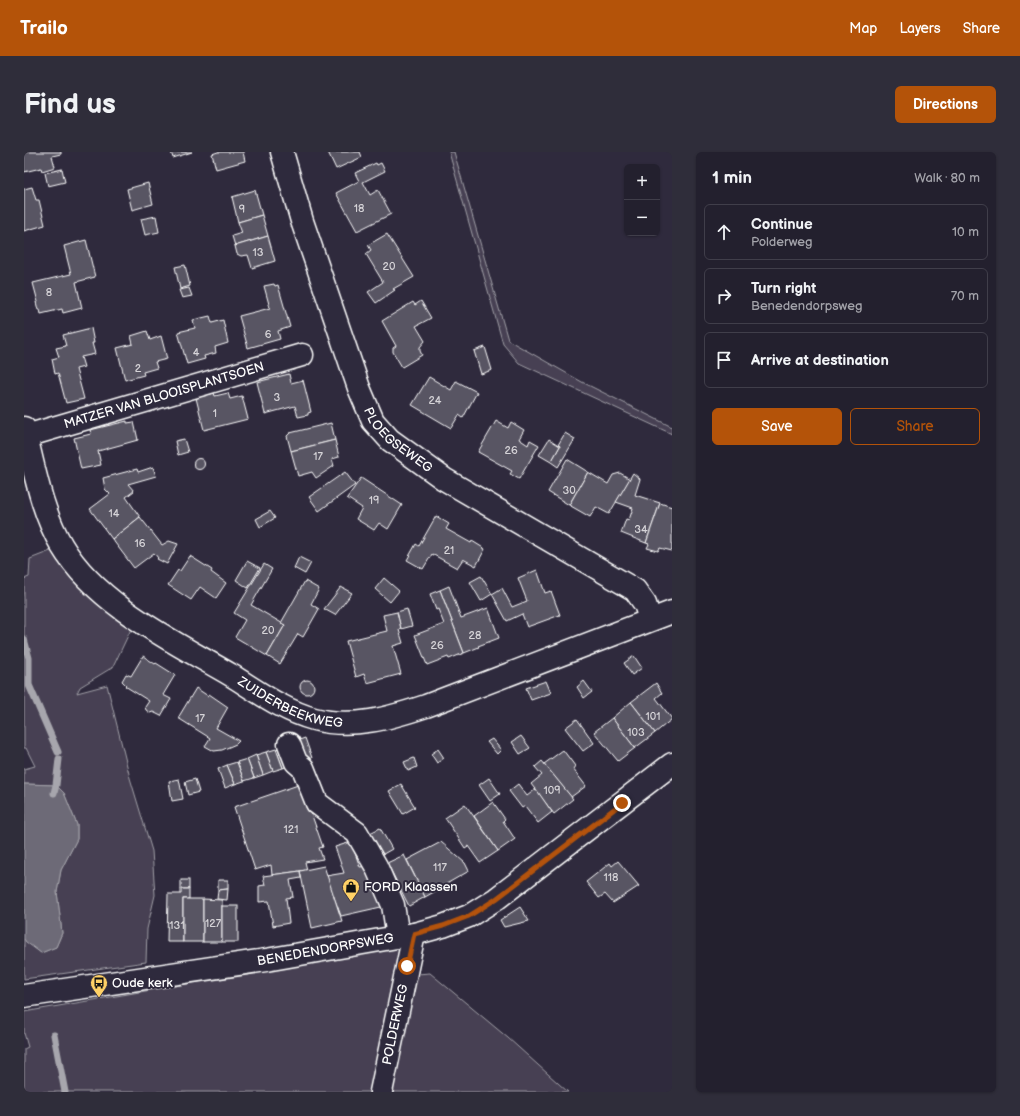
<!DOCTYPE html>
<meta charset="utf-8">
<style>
:root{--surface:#23202e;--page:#2f2d3a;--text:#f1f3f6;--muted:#a3a3aa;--line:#403e4a;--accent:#b45309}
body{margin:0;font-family:"Balsamiq Sans",sans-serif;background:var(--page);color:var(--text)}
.controls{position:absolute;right:12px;top:12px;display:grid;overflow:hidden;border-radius:6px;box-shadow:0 1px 3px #0004}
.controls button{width:36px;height:36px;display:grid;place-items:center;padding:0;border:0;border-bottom:1px solid var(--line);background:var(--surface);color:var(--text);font:20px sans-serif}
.stop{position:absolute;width:12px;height:12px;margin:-9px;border:3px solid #b45309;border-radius:50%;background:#fff}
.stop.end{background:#b45309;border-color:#fff;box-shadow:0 1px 4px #0008}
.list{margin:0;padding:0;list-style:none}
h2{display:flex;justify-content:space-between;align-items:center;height:52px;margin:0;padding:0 16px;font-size:17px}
h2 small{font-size:13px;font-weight:400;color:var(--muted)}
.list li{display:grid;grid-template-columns:26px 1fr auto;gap:12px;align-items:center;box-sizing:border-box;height:56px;margin:0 8px 8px;padding:0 8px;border:1px solid var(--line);border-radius:6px}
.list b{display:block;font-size:15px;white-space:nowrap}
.list p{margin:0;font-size:13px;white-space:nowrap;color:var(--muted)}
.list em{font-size:13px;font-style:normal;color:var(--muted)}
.actions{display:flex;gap:8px;padding:12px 16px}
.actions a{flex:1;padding:9px 0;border:1px solid var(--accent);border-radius:6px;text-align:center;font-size:14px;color:var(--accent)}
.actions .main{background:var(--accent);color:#fff}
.icon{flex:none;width:22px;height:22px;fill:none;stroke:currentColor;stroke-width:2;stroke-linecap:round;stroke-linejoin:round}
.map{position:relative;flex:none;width:648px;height:940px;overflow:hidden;border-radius:6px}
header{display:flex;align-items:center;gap:24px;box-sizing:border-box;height:56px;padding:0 20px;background:var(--accent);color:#fff}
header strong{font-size:19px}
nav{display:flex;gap:22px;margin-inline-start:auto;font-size:14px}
.intro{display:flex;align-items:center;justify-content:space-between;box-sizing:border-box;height:96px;padding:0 24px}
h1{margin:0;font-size:28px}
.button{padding:10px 18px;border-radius:6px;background:var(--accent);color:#fff;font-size:14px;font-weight:700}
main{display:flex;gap:24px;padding:0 24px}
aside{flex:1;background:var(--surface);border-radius:6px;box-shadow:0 1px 3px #0004}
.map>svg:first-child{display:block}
.green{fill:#464152;stroke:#a2a0a8}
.water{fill:#6d6a77;stroke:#a7a6ad}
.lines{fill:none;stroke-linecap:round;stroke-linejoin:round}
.stream{stroke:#a7a6ad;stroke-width:7}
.building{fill:#595564;stroke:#fff}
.minor-casing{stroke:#fff;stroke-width:25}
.minor{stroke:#2f2a3d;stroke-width:22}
.route{stroke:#b45309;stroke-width:5}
.labels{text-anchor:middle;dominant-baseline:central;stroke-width:4;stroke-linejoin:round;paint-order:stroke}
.number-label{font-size:11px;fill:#d6d4d8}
.street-label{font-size:13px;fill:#fff;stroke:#2f2a3d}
.poi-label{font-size:13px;fill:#fff;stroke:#2f2a3d;text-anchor:start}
</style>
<header>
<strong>Trailo</strong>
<nav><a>Map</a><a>Layers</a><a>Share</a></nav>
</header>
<div class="intro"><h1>Find us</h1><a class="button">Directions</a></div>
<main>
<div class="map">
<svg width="648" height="940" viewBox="0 0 648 940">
<rect width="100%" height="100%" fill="#2f2a3d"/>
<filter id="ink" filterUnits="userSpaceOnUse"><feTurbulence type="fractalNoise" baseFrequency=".025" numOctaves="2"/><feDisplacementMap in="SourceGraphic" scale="8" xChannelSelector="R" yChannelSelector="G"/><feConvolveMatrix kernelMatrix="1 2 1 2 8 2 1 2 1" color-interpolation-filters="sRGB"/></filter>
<g filter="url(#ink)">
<g class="green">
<polygon points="425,0 430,0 484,188 558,230 648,275 648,282 495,211 479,192"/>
<polygon points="29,398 109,473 89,515 56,535 53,541 83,533 106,626 128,699 131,743 123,777 122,810 0,827 0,787 3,790 17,801 32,795 38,781 33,740 37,718 53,687 53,673 40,641 32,633 0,632 0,617 11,614 2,596 0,596 0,427 5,425 6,407"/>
<polygon points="376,795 348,940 0,940 0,897 4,895 0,881 0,860"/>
<polygon points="406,821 484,886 544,940 366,940 393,822"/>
</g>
<polygon class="water" points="0,632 32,633 40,641 53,673 53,687 37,718 33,740 38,781 32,795 17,801 2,790 0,787"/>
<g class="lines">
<g class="stream">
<polyline points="0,487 5,506 5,533 34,600"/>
<polyline points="30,641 32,633 35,607"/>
<polyline points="30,883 41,940"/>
</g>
</g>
<g class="building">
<polygon points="2,0 37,0 37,2 28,4 31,15 18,19 17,16 0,20 0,1"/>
<polygon points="147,0 168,0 149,6"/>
<polygon points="194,0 219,0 221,9 192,17 188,2"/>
<polygon points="304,0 336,0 338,5 312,17"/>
<polygon points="352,11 353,13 357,11 361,19 339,30 346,43 354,38 367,62 333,79 312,41 335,29 331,21"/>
<polygon points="38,17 41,30 24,34 21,21"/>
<polygon points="124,31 129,52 108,58 103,37"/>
<polygon points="8,35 12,48 15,48 21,73 0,79 0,37"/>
<polygon points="231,38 238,63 214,70 208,45"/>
<polygon points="238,63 244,84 211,94 208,84 218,81 214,70"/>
<polygon points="132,64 135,80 121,83 117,67"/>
<polygon points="363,82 390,125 369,137 371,138 352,151 344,140 359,130 342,102 347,98 344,93"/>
<polygon points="244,84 251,109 228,116 224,103 217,104 213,102 211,94"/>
<polygon points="62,88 71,125 52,130 58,156 39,161 38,157 17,162 16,158 14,158 12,150 14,150 9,131 47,122 40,94"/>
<polygon points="161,113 166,134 156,137 151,115"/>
<polygon points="250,132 251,134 254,133 266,175 254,179 256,187 224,196 215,164 246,156 240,134"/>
<polygon points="165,136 168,144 158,146 155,138"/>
<polygon points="397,149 407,166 392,174 401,189 396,195 396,199 398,203 378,215 369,200 369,196 372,194 358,169 389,150 391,153"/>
<polygon points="186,164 188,171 199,168 204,191 191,195 192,201 180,204 181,207 163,212 154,180 171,176 169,168"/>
<polygon points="67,176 70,191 68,191 71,202 57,205 60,215 52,217 60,247 42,251 34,221 31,222 28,207 35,205 32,196 42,194 39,183"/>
<polygon points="123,179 126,188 137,184 143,207 131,210 133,216 119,220 120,223 101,228 93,196 109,192 107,184"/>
<polygon points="461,195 468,218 457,222 450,199"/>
<polygon points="265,222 267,231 279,228 287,260 284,261 284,263 274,265 271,254 241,262 233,230"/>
<polygon points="405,225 427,238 432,229 453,240 439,266 435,263 427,276 388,253"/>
<polygon points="190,241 191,244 204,241 206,247 218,244 224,267 180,278 172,246"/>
<polygon points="103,269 103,271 110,270 114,288 74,299 77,313 57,317 50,286 67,282 66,278"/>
<polygon points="472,269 484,276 487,270 500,278 495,287 504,293 506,288 515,293 495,327 486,322 488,319 454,300"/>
<polygon points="307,271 311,288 267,299 263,284 266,281"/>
<polygon points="541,281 551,287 534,315 527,310 536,294 534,293"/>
<polygon points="160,287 164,300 154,303 151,289"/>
<polygon points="525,287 536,294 527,310 515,303"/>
<polygon points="311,288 315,305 308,307 310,314 292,326 288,320 274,324 267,299"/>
<circle cx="175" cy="312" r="5.5"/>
<polygon points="543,307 564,320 545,353 524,340"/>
<polygon points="129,315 132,324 104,332 110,339 102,345 116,365 88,387 66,357 86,342 81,337 79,326 113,317 114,320"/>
<polygon points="321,320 331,333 295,359 285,345"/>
<polygon points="564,320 584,332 589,323 596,321 606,327 585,362 572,355 566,365 545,353"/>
<polygon points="609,321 616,327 611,343 636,351 622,391 597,381 602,367 605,368 609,356 592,350"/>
<polygon points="337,326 378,353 364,377 355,371 350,378 332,367 338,356 323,346"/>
<polygon points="636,351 648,355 648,399 636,396 634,399 623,396 625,392 622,391"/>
<polygon points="246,359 251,366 236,375 232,367"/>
<polygon points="412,364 425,372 422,377 447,391 448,389 461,397 452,414 439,407 433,416 408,402 399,417 383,408 392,392 395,394"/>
<polygon points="116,365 138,393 145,389 154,392 143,412 133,407 134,406 130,401 110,416 88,387"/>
<polygon points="166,404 188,418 187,420 202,431 192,446 176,435 167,448 144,433 154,418 156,419"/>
<polygon points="275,405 287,411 281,422 270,416"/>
<polygon points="223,409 236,416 224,436 212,428"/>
<polygon points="240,412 248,417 227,453 261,473 243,504 211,485 221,468 210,461"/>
<polygon points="513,418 521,441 527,439 536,463 503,475 498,462 483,469 468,442 478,436 488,455 503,449 494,426"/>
<polygon points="457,424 468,442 457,449 446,430"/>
<polygon points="360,426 375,439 366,450 351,437"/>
<polygon points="281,429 295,437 287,452 295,457 279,485 274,482 256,512 243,504 261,473 257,471"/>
<polygon points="425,434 437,466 464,456 475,486 454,494 455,495 440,501 416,438"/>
<polygon points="317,435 328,441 311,463 300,457"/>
<polygon points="416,438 440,501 425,507 424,505 403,513 391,483 420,472 414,457 412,458 406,442"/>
<polygon points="383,457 388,474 377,477 373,460"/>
<polygon points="373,460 377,477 375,478 379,491 369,494 377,522 343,531 340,522 332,525 322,489 363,479 359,463"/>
<polygon points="119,504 131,512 132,511 151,523 139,543 147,547 137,564 129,560 126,561 122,558 121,555 125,549 101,534 102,533 98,529 102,522 107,524"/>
<polygon points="610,504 618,516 608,523 600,511"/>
<circle cx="283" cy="535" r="7"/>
<polygon points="522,529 527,541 507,548 502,536"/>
<polygon points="560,529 568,540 560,546 553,535"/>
<polygon points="632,531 638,541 632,546 648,567 631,581 607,550"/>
<polygon points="172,536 184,544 185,542 204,555 192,576 215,589 212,592 198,598 190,599 181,594 186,586 154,566"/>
<polygon points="607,550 631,581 611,596 588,566"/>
<polygon points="588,566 611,596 594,609 570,580"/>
<polygon points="553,567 570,591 559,599 541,576"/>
<polygon points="497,584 506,596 496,602 488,590"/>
<polygon points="281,586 288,606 277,610 270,590"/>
<polygon points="468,587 477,598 473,602 463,590"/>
<polygon points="261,593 268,612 259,616 252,597"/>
<polygon points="252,597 259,616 249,619 242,600"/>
<polygon points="414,597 420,606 413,611 407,602"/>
<polygon points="539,598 551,614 549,617 562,634 547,645 520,612"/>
<polygon points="242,600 249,619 239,623 232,603"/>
<polygon points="232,603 239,623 230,626 223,607"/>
<polygon points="390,606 393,615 384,619 380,610"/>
<polygon points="223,607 230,626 220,629 213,610"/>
<polygon points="518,609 549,647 530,662 507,632 518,623 511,615"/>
<polygon points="213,610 220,629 211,632 203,613"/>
<polygon points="203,613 211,632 201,636 194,617"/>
<polygon points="465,626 476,642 466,649 455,633"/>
<polygon points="155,627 159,647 148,649 145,629"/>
<polygon points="171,627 175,640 164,643 161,630"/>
<polygon points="277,632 299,695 295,696 299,707 281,710 283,718 248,723 247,713 231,718 210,655"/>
<polygon points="377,632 391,655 379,662 365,639"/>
<polygon points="494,632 503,644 512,637 528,660 514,671 501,654 498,656 485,639"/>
<polygon points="469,650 481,667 479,669 491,687 474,699 450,664"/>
<polygon points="441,652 474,699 456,711 444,694 441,696 421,666"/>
<polygon points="356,676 368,697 354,705 342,683"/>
<polygon points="327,690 336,715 343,714 346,728 350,727 357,755 317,764 302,724 320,721 311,695"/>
<polygon points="417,690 441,711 445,719 417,735 417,736 401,745 383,708"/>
<polygon points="380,703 401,745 385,754 363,711"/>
<polygon points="594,709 615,734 589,751 581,742 575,746 562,730 586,711 588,714"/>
<polygon points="300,714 318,769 288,776 276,719"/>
<polygon points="276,719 277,726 266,728 269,745 262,746 265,771 249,774 245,749 235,750 235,734 241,733 239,724"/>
<rect x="157" y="728" width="8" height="9"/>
<polygon points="194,728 204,728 204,737 194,738"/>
<polygon points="157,737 165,737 165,747 159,747 159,790 143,790 144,742 157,742"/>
<polygon points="204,737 203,748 193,747 194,738"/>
<rect x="159" y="747" width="20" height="43"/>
<polygon points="179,747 198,748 198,790 179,790"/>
<rect x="198" y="754" width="16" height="36"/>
<polygon points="496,755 505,769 480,775 476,768"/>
</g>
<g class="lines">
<g class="minor-casing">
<g id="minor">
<path id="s1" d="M258,0L278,69L335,236L349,269L366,288L420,327L611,438L621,452L626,467"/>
<path id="s2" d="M0,276C10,315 17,359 38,394C73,453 149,489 207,523C233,539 260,559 290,567C328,577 366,566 402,554L648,460"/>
<path id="s3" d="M2,284L278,203"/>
<polyline points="265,592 272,610 279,616 293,651 333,681 352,714 369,753 374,785"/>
<path id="s4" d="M0,844L242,808L390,782L419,774L445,764L472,747L648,612"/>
<path id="s5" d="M357,940L390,782"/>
</g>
</g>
<use href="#minor" class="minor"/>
</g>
</g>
<g class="lines" filter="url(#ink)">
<polyline class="route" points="383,814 390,782 419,774 445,764 472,747 598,651"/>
</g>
<defs>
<g id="shop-pin" transform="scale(0.9)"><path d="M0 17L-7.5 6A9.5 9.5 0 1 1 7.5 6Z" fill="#ffd166" stroke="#2f2a3d"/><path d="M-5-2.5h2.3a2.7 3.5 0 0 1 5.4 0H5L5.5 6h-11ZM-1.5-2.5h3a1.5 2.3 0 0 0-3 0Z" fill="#111"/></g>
<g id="bus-pin" transform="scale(0.9)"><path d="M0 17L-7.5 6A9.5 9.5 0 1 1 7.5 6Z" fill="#ffd166" stroke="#2f2a3d"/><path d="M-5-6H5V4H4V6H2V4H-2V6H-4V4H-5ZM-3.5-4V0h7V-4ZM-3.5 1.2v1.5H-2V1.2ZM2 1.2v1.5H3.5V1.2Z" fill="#111"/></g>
</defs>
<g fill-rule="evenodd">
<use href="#shop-pin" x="327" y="735"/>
<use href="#bus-pin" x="75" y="831"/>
</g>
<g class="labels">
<g class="number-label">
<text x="335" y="56">18</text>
<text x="218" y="57">9</text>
<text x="234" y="100">13</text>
<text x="365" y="114">20</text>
<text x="25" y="140">8</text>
<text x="244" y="182">6</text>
<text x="172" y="200">4</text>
<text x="114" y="216">2</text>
<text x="253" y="245">3</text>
<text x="411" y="248">24</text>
<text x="191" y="261">1</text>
<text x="487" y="298">26</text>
<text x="294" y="304">17</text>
<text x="545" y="338">30</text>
<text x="350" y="348">19</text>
<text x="90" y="361">14</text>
<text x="617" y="377">34</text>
<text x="116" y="391">16</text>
<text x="425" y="398">21</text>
<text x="244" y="478">20</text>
<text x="451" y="483">28</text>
<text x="413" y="493">26</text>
<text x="629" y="564">101</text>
<text x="176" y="566">17</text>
<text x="612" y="580">103</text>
<text x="528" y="638">109</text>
<text x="267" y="677">121</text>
<text x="416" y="715">117</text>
<text x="587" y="725">118</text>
<text x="189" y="771">127</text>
<text x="153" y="773">131</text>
</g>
<g class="street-label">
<text stroke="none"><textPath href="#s3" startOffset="144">MATZER VAN BLOOISPLANTSOEN</textPath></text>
<text stroke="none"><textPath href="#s1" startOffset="315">PLOEGSEWEG</textPath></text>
<text stroke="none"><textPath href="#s2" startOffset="406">ZUIDERBEEKWEG</textPath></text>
<text stroke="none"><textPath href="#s4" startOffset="305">BENEDENDORPSWEG</textPath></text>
<text stroke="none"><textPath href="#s5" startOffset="69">POLDERWEG</textPath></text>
</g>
<g class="poi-label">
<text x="340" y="735">FORD Klaassen</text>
<text x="88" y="831">Oude kerk</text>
</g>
</g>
</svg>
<div class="controls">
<button>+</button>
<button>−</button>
</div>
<div class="stop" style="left:383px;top:814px"></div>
<div class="stop end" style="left:598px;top:651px"></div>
</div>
<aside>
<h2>1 min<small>Walk · 80 m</small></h2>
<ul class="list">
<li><svg class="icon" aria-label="ahead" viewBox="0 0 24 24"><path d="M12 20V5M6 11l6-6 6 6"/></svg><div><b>Continue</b><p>Polderweg</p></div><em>10 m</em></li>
<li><svg class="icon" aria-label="right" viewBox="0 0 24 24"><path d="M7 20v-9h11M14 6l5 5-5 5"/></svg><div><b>Turn right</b><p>Benedendorpsweg</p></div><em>70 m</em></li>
<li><svg class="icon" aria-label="arrive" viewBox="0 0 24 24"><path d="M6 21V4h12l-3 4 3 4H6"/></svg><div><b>Arrive at destination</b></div></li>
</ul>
<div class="actions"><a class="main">Save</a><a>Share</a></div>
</aside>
</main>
